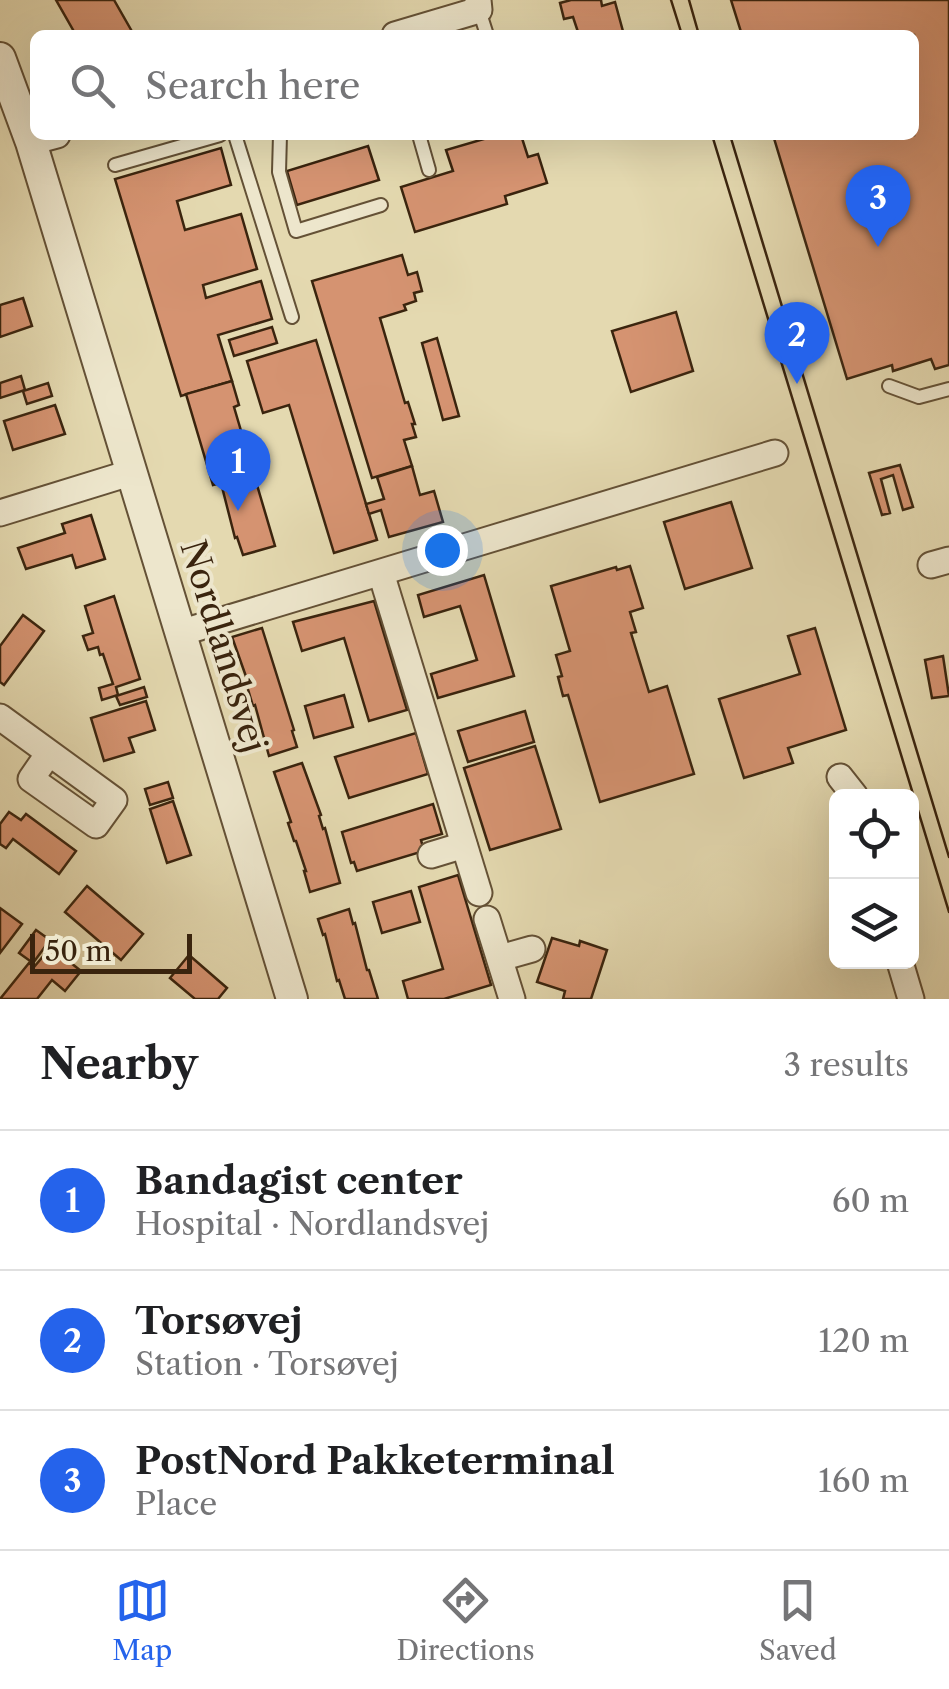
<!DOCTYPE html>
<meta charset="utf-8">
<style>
:root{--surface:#fff;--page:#f2f2f2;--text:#202124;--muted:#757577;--line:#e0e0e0;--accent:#2563eb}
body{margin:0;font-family:"Libre Caslon Text",serif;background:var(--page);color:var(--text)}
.controls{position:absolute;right:30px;bottom:30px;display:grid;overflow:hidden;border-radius:15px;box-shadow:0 10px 40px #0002}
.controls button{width:90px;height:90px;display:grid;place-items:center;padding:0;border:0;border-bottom:2px solid var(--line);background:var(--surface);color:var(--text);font:50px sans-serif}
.scale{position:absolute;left:30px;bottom:25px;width:162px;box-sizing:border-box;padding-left:10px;border:5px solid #3a240e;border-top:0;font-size:28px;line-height:35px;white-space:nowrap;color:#3a240e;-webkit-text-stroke:8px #ede6cc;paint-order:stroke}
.you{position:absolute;left:442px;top:550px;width:35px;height:35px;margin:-25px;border:8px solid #fff;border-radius:50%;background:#1a73e8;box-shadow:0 0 0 15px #1a73e833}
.badge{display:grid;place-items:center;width:65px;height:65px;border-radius:50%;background:var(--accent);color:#fff;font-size:32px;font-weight:700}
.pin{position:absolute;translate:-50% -82px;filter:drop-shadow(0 2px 5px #0008)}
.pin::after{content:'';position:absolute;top:52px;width:35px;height:30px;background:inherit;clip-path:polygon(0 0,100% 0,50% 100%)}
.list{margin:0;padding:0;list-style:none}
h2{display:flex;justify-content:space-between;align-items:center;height:130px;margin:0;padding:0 40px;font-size:42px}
h2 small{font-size:32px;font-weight:400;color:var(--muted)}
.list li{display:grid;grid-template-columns:65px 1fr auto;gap:30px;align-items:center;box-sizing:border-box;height:140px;padding:0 40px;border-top:2px solid var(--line)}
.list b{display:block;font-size:38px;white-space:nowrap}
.list p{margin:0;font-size:32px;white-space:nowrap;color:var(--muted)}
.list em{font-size:32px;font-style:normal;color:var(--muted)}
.icon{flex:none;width:55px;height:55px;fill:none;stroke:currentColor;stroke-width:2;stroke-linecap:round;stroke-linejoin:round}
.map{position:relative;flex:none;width:949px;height:999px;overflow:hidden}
.search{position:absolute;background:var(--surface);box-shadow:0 10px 40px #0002;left:30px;right:30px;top:30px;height:110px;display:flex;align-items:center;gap:25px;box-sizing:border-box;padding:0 35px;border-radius:15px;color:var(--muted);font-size:38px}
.sheet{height:550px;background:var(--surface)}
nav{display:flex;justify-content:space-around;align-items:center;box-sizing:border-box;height:140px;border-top:2px solid var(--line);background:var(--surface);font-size:28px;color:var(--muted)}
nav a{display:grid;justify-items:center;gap:5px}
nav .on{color:var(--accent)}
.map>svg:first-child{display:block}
.building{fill:#d59371;stroke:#3a240e;stroke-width:2.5}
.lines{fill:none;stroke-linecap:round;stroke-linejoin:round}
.service-casing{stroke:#645136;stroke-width:16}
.minor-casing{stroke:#645136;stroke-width:29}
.tertiary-casing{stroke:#645136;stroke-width:34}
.service{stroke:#ede6cc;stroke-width:12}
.minor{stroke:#ede6cc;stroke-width:25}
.tertiary{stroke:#ede6cc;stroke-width:30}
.tram{stroke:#3a240e;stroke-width:2.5}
.labels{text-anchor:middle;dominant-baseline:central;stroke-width:8;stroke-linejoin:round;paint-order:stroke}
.street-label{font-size:35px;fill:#3a240e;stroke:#ede6cc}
</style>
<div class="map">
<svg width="949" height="999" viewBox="0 0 949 999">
<rect width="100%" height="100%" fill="#e4d9b0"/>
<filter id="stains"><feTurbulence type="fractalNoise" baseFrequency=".002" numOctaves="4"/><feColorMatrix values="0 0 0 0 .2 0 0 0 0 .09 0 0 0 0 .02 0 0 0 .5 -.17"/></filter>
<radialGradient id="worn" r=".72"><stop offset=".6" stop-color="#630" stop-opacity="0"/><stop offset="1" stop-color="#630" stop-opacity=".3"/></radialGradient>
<g class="building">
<polygon points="56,0 114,0 134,35 76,35"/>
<polygon points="571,0 601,0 602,6 615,2 624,35 579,35 573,17 564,19 560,3"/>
<polygon points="731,0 949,0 949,365 935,369 931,359 893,371 892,365 847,379 773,135 914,135 914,35 742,35"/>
<polygon points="482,135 513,135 514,138 521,135 528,157 538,154 547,183 505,196 507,204 415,232 401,187 453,171 446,150 484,139"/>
<polygon points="368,146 379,180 297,205 287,171"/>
<polygon points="221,148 231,185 177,201 185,230 241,214 257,269 203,285 206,298 261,281 272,319 218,335 232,381 181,396 115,179"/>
<polygon points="402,255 408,275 417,272 422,291 414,293 416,301 404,305 406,310 380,318 405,403 408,402 415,424 412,424 416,437 404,440 412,466 372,478 312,281"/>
<polygon points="23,298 32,326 0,337 0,305"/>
<polygon points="676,312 693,371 631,392 612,331"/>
<polygon points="272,327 277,343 234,356 229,340"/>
<polygon points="437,338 459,416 443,420 422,343"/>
<polygon points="316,340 377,540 334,553 289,405 263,413 247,361"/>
<polygon points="21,376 25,390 0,398 0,383"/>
<polygon points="232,381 239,405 234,407 275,546 243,555 237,537 235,538 221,483 213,485 186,394"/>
<polygon points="48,383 52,396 27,404 23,391"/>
<polygon points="55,405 65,434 13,450 4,421"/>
<polygon points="900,465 913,507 903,510 893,475 881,479 890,513 882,515 869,473"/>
<polygon points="412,466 420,495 434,491 443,522 389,537 381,510 369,514 366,504 384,499 377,477"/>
<polygon points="731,502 752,568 685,589 664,522"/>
<polygon points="91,515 105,559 76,568 72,555 26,569 18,548 65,533 62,524"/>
<polygon points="630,566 643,608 630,612 636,632 631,633 649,692 667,686 694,774 600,802 568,695 563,696 558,677 562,676 556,655 570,651 551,586 616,567 617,570"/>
<polygon points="484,575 514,676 438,698 431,674 477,660 460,606 424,617 418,595"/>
<polygon points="114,596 140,679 116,687 118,695 102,700 99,688 113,684 103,654 100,655 98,647 88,650 83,636 93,633 85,606"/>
<polygon points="374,601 407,710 369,721 344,638 302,651 293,622"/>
<polygon points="23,615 44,631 4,685 0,682 0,646"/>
<polygon points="262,628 294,730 292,731 297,747 269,756 255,705 253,706 247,686 249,685 232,637"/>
<polygon points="815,628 846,730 788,748 793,763 744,778 719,699 800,674 788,636"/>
<polygon points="943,656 949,696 932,698 925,660"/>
<polygon points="144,687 147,697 120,705 116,696"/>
<polygon points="344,695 353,727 314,738 305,706"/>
<polygon points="146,701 155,730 129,738 134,752 104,761 91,718"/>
<polygon points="525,711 534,742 468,762 458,731"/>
<polygon points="416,733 428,774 349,798 335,757"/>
<polygon points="535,746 561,829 490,850 464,768"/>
<polygon points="302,763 321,815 319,816 323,829 325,828 340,883 310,892 304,871 306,871 296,841 294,841 288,823 291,822 274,772"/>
<polygon points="168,782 173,798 150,805 145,789"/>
<polygon points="173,801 191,855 167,863 150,809"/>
<polygon points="433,804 442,834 421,840 424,851 357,871 354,862 351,863 342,832"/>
<polygon points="9,812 21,820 26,814 76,851 59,874 13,839 6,848 0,844 0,824"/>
<polygon points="458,875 491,985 444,999 408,999 403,981 443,969 419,887"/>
<polygon points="87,886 143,934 121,960 65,912"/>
<polygon points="411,891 420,922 382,933 373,902"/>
<polygon points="0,908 22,924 0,953"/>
<polygon points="349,909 353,924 355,923 367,970 369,970 378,999 345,999 339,980 337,981 325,934 323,935 318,919"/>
<polygon points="36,930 50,940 33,963 19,953"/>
<polygon points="552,938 579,946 580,941 607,950 591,999 563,999 565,991 537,982"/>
<polygon points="51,947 81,971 65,991 52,980 37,999 0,999 29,963 34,967"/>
<polygon points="189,955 227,988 218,999 195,999 170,978"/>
</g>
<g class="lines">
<g class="service-casing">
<g id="service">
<polyline points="479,10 487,35"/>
<polyline points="235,135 292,317"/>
<polyline points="280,135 279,172 296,231 381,205"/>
<polyline points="419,135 429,170"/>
<polyline points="115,165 220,135"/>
<polyline points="889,386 919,397 949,389"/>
</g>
</g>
<g class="minor-casing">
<g id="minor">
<polyline points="395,35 479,10 478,0"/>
<polyline points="31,142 57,135"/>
<polyline points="0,513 133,472"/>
<polyline points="931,565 949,560"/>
<polyline points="381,573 479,893"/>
<polyline points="180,633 775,453"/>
<polyline points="0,717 114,800 96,825 31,779 49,753"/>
<polyline points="840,777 855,796"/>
<polyline points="431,855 464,845"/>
<polyline points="487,919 512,999"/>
<polyline points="500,958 532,949"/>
<polyline points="900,962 911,999"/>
</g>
</g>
<g class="tertiary-casing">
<polyline id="tertiary" points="0,58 31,142 292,999"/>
</g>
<use href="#service" class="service"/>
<use href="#minor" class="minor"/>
<use href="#tertiary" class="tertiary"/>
<g class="tram">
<polyline points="671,0 682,35"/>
<polyline points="689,0 699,35"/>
<polyline points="712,135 949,912"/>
<polyline points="730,135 949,857"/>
</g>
</g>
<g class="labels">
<g class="street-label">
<text transform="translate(224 646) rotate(73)">Nordlandsvej</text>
</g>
</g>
<rect width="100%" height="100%" filter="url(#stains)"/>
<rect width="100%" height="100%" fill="url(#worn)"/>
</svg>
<div class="controls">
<button><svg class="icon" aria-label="locate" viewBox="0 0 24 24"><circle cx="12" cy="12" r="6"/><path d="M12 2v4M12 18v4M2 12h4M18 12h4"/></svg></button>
<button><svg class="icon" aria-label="layers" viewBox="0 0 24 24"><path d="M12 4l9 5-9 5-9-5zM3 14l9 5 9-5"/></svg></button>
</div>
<div class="scale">50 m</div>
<div class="you"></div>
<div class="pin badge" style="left:238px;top:511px">1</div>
<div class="pin badge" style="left:797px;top:384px">2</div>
<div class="pin badge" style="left:878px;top:247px">3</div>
<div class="search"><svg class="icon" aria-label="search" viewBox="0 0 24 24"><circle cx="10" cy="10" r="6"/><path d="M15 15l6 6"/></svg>Search here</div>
</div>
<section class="sheet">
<h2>Nearby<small>3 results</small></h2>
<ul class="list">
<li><span class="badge">1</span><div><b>Bandagist center</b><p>Hospital · Nordlandsvej</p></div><em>60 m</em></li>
<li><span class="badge">2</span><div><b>Torsøvej</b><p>Station · Torsøvej</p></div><em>120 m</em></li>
<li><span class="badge">3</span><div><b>PostNord Pakketerminal</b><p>Place</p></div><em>160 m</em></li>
</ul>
</section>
<nav>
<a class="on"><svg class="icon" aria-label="map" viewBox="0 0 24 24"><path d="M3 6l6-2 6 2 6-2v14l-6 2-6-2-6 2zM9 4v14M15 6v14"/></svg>Map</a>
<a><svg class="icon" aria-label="directions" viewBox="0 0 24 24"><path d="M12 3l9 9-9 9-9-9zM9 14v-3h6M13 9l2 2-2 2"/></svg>Directions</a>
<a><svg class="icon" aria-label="saved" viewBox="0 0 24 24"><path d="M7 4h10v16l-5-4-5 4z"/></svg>Saved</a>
</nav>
